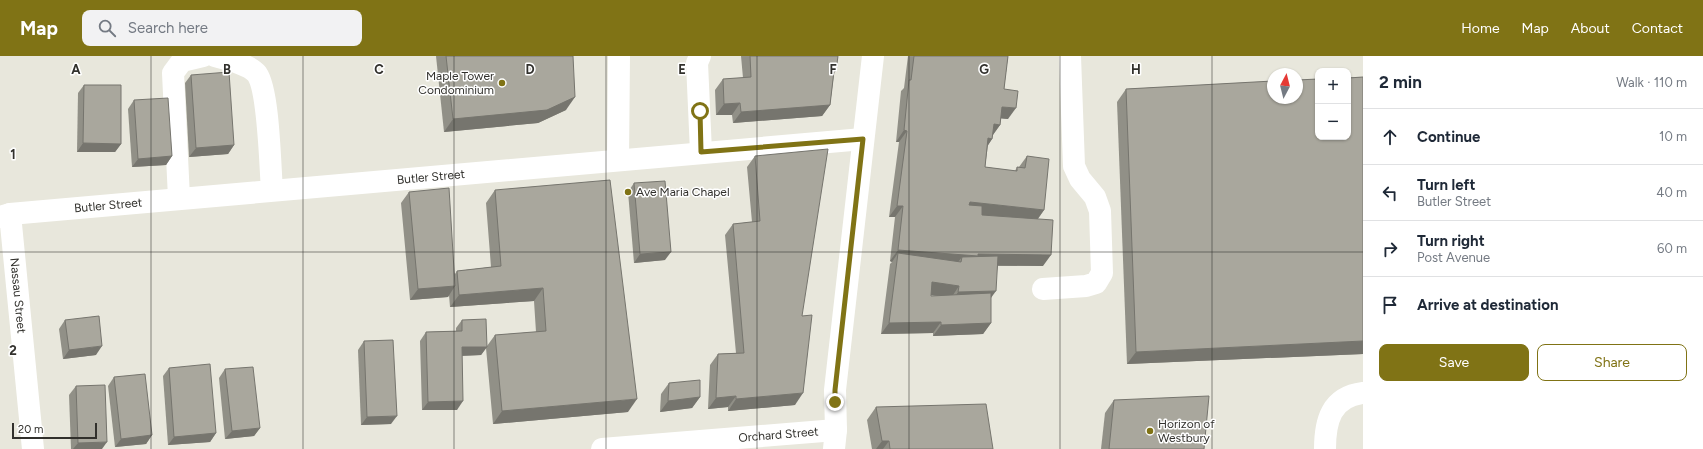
<!DOCTYPE html>
<meta charset="utf-8">
<style>
:root{--surface:#fff;--page:#f2f2f3;--text:#1f2937;--muted:#747a83;--line:#e0e1e3;--accent:#807315}
body{margin:0;font-family:Figtree,sans-serif;background:var(--page);color:var(--text)}
.controls{position:absolute;right:12px;top:12px;display:grid;overflow:hidden;border-radius:8px;box-shadow:0 1px 3px #0004}
.controls button{width:36px;height:36px;display:grid;place-items:center;padding:0;border:0;border-bottom:1px solid var(--line);background:var(--surface);color:var(--text);font:20px sans-serif}
.compass{position:absolute;left:1267px;top:12px;width:36px;height:36px;border-radius:50%;background:var(--surface);box-shadow:0 1px 3px #0004;rotate:7deg}
.scale{position:absolute;left:12px;bottom:10px;width:85px;box-sizing:border-box;padding-left:4px;border:2px solid #31302c;border-top:0;font-size:11px;line-height:14px;white-space:nowrap;color:#31302c;-webkit-text-stroke:3px #fff;paint-order:stroke}
.stop{position:absolute;width:12px;height:12px;margin:-9px;border:3px solid #807315;border-radius:50%;background:#fff}
.stop.end{background:#807315;border-color:#fff;box-shadow:0 1px 4px #0008}
.list{margin:0;padding:0;list-style:none}
h2{display:flex;justify-content:space-between;align-items:center;height:52px;margin:0;padding:0 16px;font-size:17px}
h2 small{font-size:13px;font-weight:400;color:var(--muted)}
.list li{display:grid;grid-template-columns:26px 1fr auto;gap:12px;align-items:center;box-sizing:border-box;height:56px;padding:0 16px;border-top:1px solid var(--line)}
.list b{display:block;font-size:15px;white-space:nowrap}
.list p{margin:0;font-size:13px;white-space:nowrap;color:var(--muted)}
.list em{font-size:13px;font-style:normal;color:var(--muted)}
.actions{display:flex;gap:8px;padding:12px 16px}
.actions a{flex:1;padding:9px 0;border:1px solid var(--accent);border-radius:8px;text-align:center;font-size:14px;color:var(--accent)}
.actions .main{background:var(--accent);color:#fff}
.icon{flex:none;width:22px;height:22px;fill:none;stroke:currentColor;stroke-width:2;stroke-linecap:round;stroke-linejoin:round}
.map{position:relative;flex:none;width:1363px;height:393px;overflow:hidden}
header{display:flex;align-items:center;gap:24px;box-sizing:border-box;height:56px;padding:0 20px;background:var(--accent);color:#fff}
header strong{font-size:19px}
nav{display:flex;gap:22px;margin-inline-start:auto;font-size:14px}
.search{width:280px;height:36px;background:var(--page);display:flex;align-items:center;gap:10px;box-sizing:border-box;padding:0 14px;border-radius:8px;color:var(--muted);font-size:15px}
main{display:flex}
aside{flex:1;background:var(--surface)}
.map>svg:first-child{display:block}
.lines{fill:none;stroke-linecap:round;stroke-linejoin:round}
.minor{stroke:#fff;stroke-width:22}
.major{stroke:#fff;stroke-width:22}
.wall{fill:#919087;fill-rule:evenodd}
.shaded-wall{fill:#76756e}
.building{fill:#a9a79d;stroke:#76756e}
.route{stroke:#807315;stroke-width:5}
.grid{fill:none;stroke:#31302c;stroke-width:1;stroke-opacity:0.55}
.poi-dot{fill:#807315;stroke:#fff;stroke-width:1.5}
.labels{text-anchor:middle;dominant-baseline:central;stroke-width:3;stroke-linejoin:round;paint-order:stroke}
.poi-label{font-size:12px;fill:#31302c;stroke:#fff;text-anchor:start}
.street-label{font-size:12px;fill:#31302c;stroke:#fff}
.grid-label{font-size:13px;text-anchor:middle;font-weight:bold;fill:#31302c;stroke:#fff;stroke-width:3;stroke-linejoin:round;paint-order:stroke}
</style>
<header>
<strong>Map</strong>
<div class="search"><svg class="icon" aria-label="search" viewBox="0 0 24 24"><circle cx="10" cy="10" r="6"/><path d="M15 15l6 6"/></svg>Search here</div>
<nav><a>Home</a><a>Map</a><a>About</a><a>Contact</a></nav>
</header>
<main>
<div class="map">
<svg width="1363" height="393" viewBox="0 0 1363 393">
<rect width="100%" height="100%" fill="#e8e7dc"/>
<g class="lines">
<g class="minor">
<path d="M215,0C227,3 250,9 257,18C269,35 270,111 272,134"/>
<polyline points="700,0 697,7 701,96"/>
<polyline points="618,104 619,0"/>
<polyline points="179,142 173,17 182,5 203,0"/>
<path id="s1" d="M10,158L33,393"/>
<path id="s2" d="M0,161L10,158L863,83"/>
<polyline points="1043,233 1086,230 1096,227 1102,217 1100,155 1095,141 1080,123 1074,110 1070,0"/>
<path id="s3" d="M602,393L836,374"/>
<path d="M1325,393C1325,365 1331,341 1363,337"/>
</g>
<polyline class="major" points="834,393 836,374 835,334 873,0"/>
</g>
<g class="wall">
<polygon points="436,0 573,0 566,54 538,67 444,76"/>
<polygon points="741,0 838,0 834,18 830,49 822,60 733,67 732,59 716,59 715,34 723,23 743,22"/>
<path d="M908,0H1008L1004,33L1008,63L1001,62L1000,69L993,79L992,83L988,89L985,111L1015,115L1017,111H1019L1027,100L1044,154L1038,163L1043,210H998L991,242V267L983,278L933,280V277L881,278L890,208L892,206L890,205L895,161H889L899,86H896L901,35L904,32ZM931,239L939,240H931Z"/>
<polygon points="191,19 234,89 228,98 189,101 185,27"/>
<polygon points="1363,21 1363,298 1127,308 1117,46 1126,33"/>
<polygon points="84,29 121,88 115,96 77,96 78,37"/>
<polygon points="134,44 172,100 166,109 132,111 128,53"/>
<polygon points="755,100 802,260 795,349 728,355 728,351 708,353 710,309 718,298 736,297 725,179 733,168 752,166 747,111"/>
<polygon points="634,127 665,204 634,207 628,136"/>
<polygon points="495,134 628,356 493,368 486,292 481,299 462,300 457,354 422,354 420,285 426,276 456,275 456,272 462,264 487,290 495,279 536,276 534,245 450,251 449,239 448,241 410,244 401,147 409,136 455,218 457,215 491,211 486,147"/>
<polygon points="65,264 96,299 63,303 59,273"/>
<polygon points="364,285 391,368 361,369 358,294"/>
<polygon points="169,312 216,377 210,386 168,389 163,320"/>
<polygon points="225,313 260,372 254,380 225,383 219,322"/>
<polygon points="114,321 152,379 146,388 115,391 108,330"/>
<polygon points="669,327 700,341 692,352 660,356 661,338"/>
<polygon points="76,330 102,393 71,393 69,339"/>
<polygon points="1114,344 1204,393 1101,393 1105,357"/>
<polygon points="876,351 993,393 872,393 867,364"/>
</g>
<g class="shaded-wall">
<polygon points="575,41 566,54 538,67 444,76 453,63"/>
<polygon points="740,47 732,59 716,59 724,48"/>
<polygon points="830,49 822,60 733,67 741,56"/>
<polygon points="1002,51 1016,52 1008,63 995,62"/>
<polygon points="994,68 1000,69 992,80"/>
<polygon points="904,74 907,75 899,86 896,86"/>
<polygon points="988,82 992,83 985,94"/>
<polygon points="83,87 121,88 115,96 77,96"/>
<polygon points="234,89 228,98 189,101 196,92"/>
<polygon points="172,100 166,109 132,111 138,103"/>
<polygon points="970,146 1044,154 1036,165 962,157"/>
<polygon points="897,150 903,150 895,161 889,161"/>
<polygon points="898,194 978,198 1051,199 1043,210 972,209 961,206 962,201 955,210 898,197 892,206 890,205"/>
<polygon points="671,196 665,204 634,207 640,198"/>
<polygon points="932,226 959,230 951,242 924,238"/>
<polygon points="455,230 448,241 410,244 418,233"/>
<polygon points="543,232 534,245 450,251 459,239"/>
<polygon points="996,235 988,246 951,247 958,236"/>
<polygon points="941,266 933,277 881,278 889,267"/>
<polygon points="991,267 983,278 933,280 941,269"/>
<polygon points="1363,285 1363,298 1127,308 1136,296"/>
<polygon points="102,290 96,299 63,303 69,294"/>
<polygon points="462,291 487,291 481,299 455,300"/>
<polygon points="803,337 795,349 728,355 736,343"/>
<polygon points="736,340 728,351 708,353 716,342"/>
<polygon points="700,341 692,352 660,356 668,345"/>
<polygon points="637,343 628,356 493,368 502,355"/>
<polygon points="463,345 457,354 422,354 428,346"/>
<polygon points="397,360 391,368 361,369 367,361"/>
<polygon points="260,372 254,380 225,383 232,375"/>
<polygon points="216,377 210,386 168,389 174,381"/>
<polygon points="152,379 146,388 115,391 121,383"/>
<polygon points="882,385 889,385 883,393 876,393"/>
<polygon points="107,386 102,393 73,393 78,387"/>
</g>
<g class="building">
<polygon points="446,0 573,0 575,41 547,54 453,63"/>
<polygon points="750,0 838,0 836,15 834,15 830,49 741,56 740,47 724,48 723,23 751,21"/>
<polygon points="914,0 1008,0 1004,33 1018,35 1016,52 1002,51 1000,69 994,68 992,83 988,82 985,111 1017,115 1017,111 1025,112 1027,100 1049,103 1044,154 970,146 969,149 982,150 982,159 1053,164 1051,199 978,198 978,200 898,194 903,150 897,150 907,75 904,74 909,24 911,24"/>
<polygon points="229,16 234,89 196,92 191,19"/>
<polygon points="1363,21 1363,285 1136,296 1126,33 1273,25 1273,42 1297,42 1297,24 1318,23 1318,81 1348,81 1348,22"/>
<polygon points="84,29 121,29 121,88 83,87"/>
<polygon points="168,42 172,100 138,103 134,44"/>
<polygon points="828,93 802,260 812,259 803,337 736,343 736,340 716,342 718,298 744,297 733,168 760,165 755,100"/>
<polygon points="610,124 637,343 502,355 495,279 546,275 543,232 459,239 457,215 501,210 495,134"/>
<polygon points="665,125 671,196 640,198 634,127"/>
<polygon points="449,132 455,230 418,233 409,136"/>
<polygon points="898,197 961,206 962,201 998,200 996,235 958,236 959,230 932,226 931,240 991,237 991,267 941,269 941,266 889,267"/>
<polygon points="99,260 102,290 69,294 65,264"/>
<polygon points="486,263 487,291 462,291 463,345 428,346 426,276 462,275 462,264"/>
<polygon points="393,284 397,360 367,361 364,285"/>
<polygon points="210,308 216,377 174,381 169,312"/>
<polygon points="253,311 260,372 232,375 225,313"/>
<polygon points="145,318 152,379 121,383 114,321"/>
<polygon points="700,324 700,341 668,345 669,327"/>
<polygon points="105,329 107,386 78,387 76,330"/>
<polygon points="1209,340 1204,393 1109,393 1114,344"/>
<polygon points="986,348 993,393 890,393 889,385 882,385 876,351"/>
</g>
<g class="lines">
<polyline class="route" points="700,55 701,96 863,83 835,334 835,346"/>
</g>
<path class="grid" d="M151,0V393M303,0V393M454,0V393M606,0V393M757,0V393M909,0V393M1060,0V393M1212,0V393M0,196H1363"/>
<g class="poi-dot">
<circle cx="502" cy="27" r="4"/>
<circle cx="628" cy="136" r="4"/>
<circle cx="1150" cy="375" r="4"/>
</g>
<g class="labels">
<g class="poi-label">
<text x="494" y="20" text-anchor="end">Maple Tower<tspan x="494" dy="14">Condominium</tspan></text>
<text x="636" y="136">Ave Maria Chapel</text>
<text x="1158" y="368">Horizon of<tspan x="1158" dy="14">Westbury</tspan></text>
</g>
<g class="street-label">
<text stroke="none"><textPath href="#s2" startOffset="433">Butler Street</textPath></text>
<text stroke="none"><textPath href="#s2" startOffset="109">Butler Street</textPath></text>
<text stroke="none"><textPath href="#s1" startOffset="82">Nassau Street</textPath></text>
<text stroke="none"><textPath href="#s3" startOffset="177">Orchard Street</textPath></text>
</g>
</g>
<g class="grid-label">
<text x="76" y="18">A</text>
<text x="227" y="18">B</text>
<text x="379" y="18">C</text>
<text x="530" y="18">D</text>
<text x="682" y="18">E</text>
<text x="833" y="18">F</text>
<text x="984" y="18">G</text>
<text x="1136" y="18">H</text>
<text x="13" y="103">1</text>
<text x="13" y="299">2</text>
</g>
</svg>
<div class="controls">
<button>+</button>
<button>−</button>
</div>
<svg class="compass" viewBox="-18 -18 36 36"><path d="M0-13l5 13h-10z" fill="#e53935"/><path d="M0 13l5-13h-10z" fill="#747a83"/></svg>
<div class="scale">20 m</div>
<div class="stop" style="left:700px;top:55px"></div>
<div class="stop end" style="left:835px;top:346px"></div>
</div>
<aside>
<h2>2 min<small>Walk · 110 m</small></h2>
<ul class="list">
<li><svg class="icon" aria-label="ahead" viewBox="0 0 24 24"><path d="M12 20V5M6 11l6-6 6 6"/></svg><div><b>Continue</b></div><em>10 m</em></li>
<li><svg class="icon" aria-label="left" viewBox="0 0 24 24"><path d="M17 20v-9H6M10 6l-5 5 5 5"/></svg><div><b>Turn left</b><p>Butler Street</p></div><em>40 m</em></li>
<li><svg class="icon" aria-label="right" viewBox="0 0 24 24"><path d="M7 20v-9h11M14 6l5 5-5 5"/></svg><div><b>Turn right</b><p>Post Avenue</p></div><em>60 m</em></li>
<li><svg class="icon" aria-label="arrive" viewBox="0 0 24 24"><path d="M6 21V4h12l-3 4 3 4H6"/></svg><div><b>Arrive at destination</b></div></li>
</ul>
<div class="actions"><a class="main">Save</a><a>Share</a></div>
</aside>
</main>
